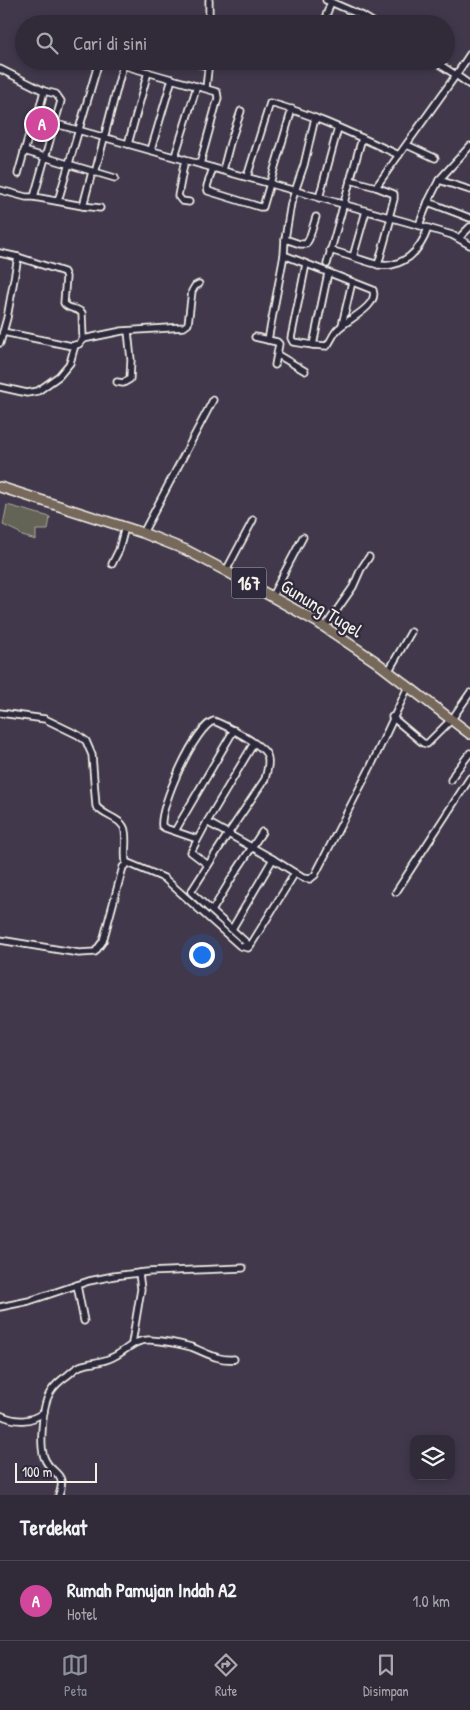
<!DOCTYPE html>
<html lang="id">
<style>
:root{--surface:#312a39;--page:#3d3644;--text:#f1f3f6;--muted:#a8a7ae;--line:#4c4653;--accent:#8c9099}
body{margin:0;font-family:"Patrick Hand",sans-serif;background:var(--page);color:var(--text)}
.controls{position:absolute;right:15px;bottom:15px;display:grid;overflow:hidden;border-radius:10px;box-shadow:0 2px 8px #0003}
.controls button{width:45px;height:45px;display:grid;place-items:center;padding:0;border:0;border-bottom:1px solid var(--line);background:var(--surface);color:var(--text);font:25px sans-serif}
.scale{position:absolute;left:15px;bottom:12px;width:82px;box-sizing:border-box;padding-left:5px;border:2px solid #f4f1e8;border-top:0;font-size:14px;line-height:18px;white-space:nowrap;color:#f4f1e8;-webkit-text-stroke:4px #2f2a3d;paint-order:stroke}
.you{position:absolute;left:201px;top:954px;width:18px;height:18px;margin:-12px;border:4px solid #fff;border-radius:50%;background:#1a73e8;box-shadow:0 0 0 8px #1a73e833}
.badge{display:grid;place-items:center;width:32px;height:32px;border-radius:50%;background:var(--accent);color:#fff;font-size:16px;font-weight:700}
.pin{position:absolute;translate:-50% -50%;border:2px solid #fff;box-shadow:0 1px 5px #0006}
.list{margin:0;padding:0;list-style:none}
h2{display:flex;justify-content:space-between;align-items:center;height:65px;margin:0;padding:0 20px;font-size:21px}
h2 small{font-size:16px;font-weight:400;color:var(--muted)}
.list li{display:grid;grid-template-columns:32px 1fr auto;gap:15px;align-items:center;box-sizing:border-box;height:80px;padding:0 20px;border-top:1px solid var(--line)}
.list b{display:block;font-size:19px;white-space:nowrap}
.list p{margin:0;font-size:16px;white-space:nowrap;color:var(--muted)}
.list em{font-size:16px;font-style:normal;color:var(--muted)}
.icon{flex:none;width:28px;height:28px;fill:none;stroke:currentColor;stroke-width:2;stroke-linecap:round;stroke-linejoin:round}
.map{position:relative;flex:none;width:470px;height:1495px;overflow:hidden}
.search{position:absolute;background:var(--surface);box-shadow:0 2px 8px #0003;left:15px;right:15px;top:15px;height:55px;display:flex;align-items:center;gap:12px;box-sizing:border-box;padding:0 18px;border-radius:28px;color:var(--muted);font-size:19px}
.sheet{height:145px;background:var(--surface)}
nav{display:flex;justify-content:space-around;align-items:center;box-sizing:border-box;height:70px;border-top:1px solid var(--line);background:var(--surface);font-size:14px;color:var(--muted)}
nav a{display:grid;justify-items:center;gap:2px}
nav .on{color:var(--accent)}
.map>svg:first-child{display:block}
.green{fill:#636456;stroke:#acaa9f}
.lines{fill:none;stroke-linecap:round;stroke-linejoin:round}
.street-casing{stroke:#f4f1e8;stroke-width:9}
.primary-casing{stroke:#f4f1e8;stroke-width:12}
.street{stroke:#2f2a3d;stroke-width:5.5}
.primary{stroke:#76695c;stroke-width:9}
.labels{text-anchor:middle;dominant-baseline:central;stroke-width:4.5;stroke-linejoin:round;paint-order:stroke}
.shield{fill:#2f2a3d;stroke:#b9b5b5;stroke-width:1}
.shield-label{font-size:18px;font-weight:bold;fill:#f4f1e8}
.street-label{font-size:19px;fill:#f4f1e8;stroke:#2f2a3d}
</style>
<div class="map">
<svg width="470" height="1495" viewBox="0 0 470 1495">
<rect width="100%" height="100%" fill="#41384c"/>
<filter id="ink" filterUnits="userSpaceOnUse"><feTurbulence type="fractalNoise" baseFrequency=".02" numOctaves="2"/><feDisplacementMap in="SourceGraphic" scale="10" xChannelSelector="R" yChannelSelector="G"/><feConvolveMatrix kernelMatrix="1 2 1 2 8 2 1 2 1" color-interpolation-filters="sRGB"/></filter>
<g filter="url(#ink)">
<polygon class="green" points="7,505 50,517 48,530 36,530 36,540 22,536 18,532 3,525"/>
<g class="lines">
<g class="street-casing">
<g id="street">
<polyline points="326,0 363,16 376,24"/>
<polyline points="209,24 209,0"/>
<polyline points="329,24 326,16 331,2"/>
<polyline points="108,61 217,92 218,98 200,164"/>
<polyline points="434,61 456,75 470,54"/>
<polyline points="190,62 209,66"/>
<polyline points="0,69 44,91 38,114 39,118 42,120 428,228 452,235 470,245"/>
<polyline points="206,88 209,61"/>
<polyline points="44,91 56,94 61,101 34,197 83,206 92,172"/>
<polyline points="128,144 148,72"/>
<polyline points="407,145 435,158"/>
<polyline points="151,150 172,79"/>
<polyline points="24,151 115,178"/>
<polyline points="175,156 197,86"/>
<polyline points="185,159 178,196 182,201 189,202"/>
<polyline points="213,168 207,186 208,191 260,207 263,207 292,109"/>
<polyline points="223,170 230,143 241,111"/>
<polyline points="95,173 123,65"/>
<polyline points="18,174 33,120 38,114"/>
<path d="M247,177L270,103C315,115 357,136 399,155"/>
<polyline points="350,180 376,187"/>
<polyline points="439,180 470,146"/>
<polyline points="0,190 26,197 34,197"/>
<polyline points="319,198 338,128"/>
<polyline points="58,201 99,61"/>
<polyline points="428,202 439,180 470,190"/>
<polyline points="83,206 100,208"/>
<polyline points="389,217 394,199 394,194 376,187 456,75 470,85"/>
<polyline points="419,225 428,202 470,218"/>
<polyline points="459,238 470,227"/>
<polyline points="285,239 300,244 306,244 309,239 316,217"/>
<polyline points="330,250 353,257 366,211"/>
<polyline points="0,253 18,257 7,318 0,343"/>
<path d="M284,255L373,290C379,306 348,319 338,329C333,334 331,341 327,346L313,345"/>
<path d="M18,257L64,272L66,277L64,303C68,310 77,307 82,313L83,339"/>
<path d="M353,257C376,264 387,272 409,257C419,249 424,240 428,228"/>
<polyline points="306,264 291,338 293,342 313,345 328,273"/>
<polyline points="327,264 362,138"/>
<polyline points="378,265 391,218"/>
<polyline points="342,325 352,282"/>
<polyline points="3,332 72,346 79,344 83,339 122,331 184,327 188,324 192,291 195,286 199,284"/>
<polyline points="255,337 268,340"/>
<polyline points="278,355 305,371"/>
<polyline points="275,365 279,344 277,342 268,340 284,255 285,239 291,203 304,165 315,118"/>
<polyline points="117,382 123,383 130,379 131,360 128,331"/>
<polyline points="0,387 27,393 38,391 59,376 70,363 75,345"/>
<polyline points="143,533 213,400"/>
<polyline points="112,564 119,550 125,527"/>
<polyline points="226,571 253,520"/>
<polyline points="272,596 303,537"/>
<polyline points="325,627 353,587 361,569 369,557"/>
<polyline points="388,672 411,632"/>
<path d="M0,713L45,719L78,735L86,741L92,755L96,806C104,817 123,818 125,831C127,842 124,851 126,863"/>
<polyline points="392,717 423,743 427,744 452,719 470,693"/>
<polyline points="254,743 207,822 273,859 303,878 310,879 315,875 371,766 408,687"/>
<polyline points="451,780 454,774 470,753"/>
<polyline points="207,822 191,852 208,865"/>
<polyline points="175,831 234,730"/>
<path d="M197,839L165,828L162,826C159,807 196,725 214,721C226,726 262,744 267,755C270,762 267,771 265,779L228,834L191,892L250,946"/>
<polyline points="396,892 470,778"/>
<polyline points="212,911 233,876 262,832"/>
<polyline points="232,929 273,859"/>
<polyline points="0,940 79,953 95,952 103,941 123,867 128,863 164,878 240,946 248,948 252,943 295,873"/>
<polyline points="77,1285 84,1321"/>
<polyline points="0,1307 29,1301 89,1281 114,1276 147,1272 243,1268"/>
<polyline points="132,1343 141,1289 139,1273"/>
<path d="M0,1415C16,1422 30,1423 44,1412"/>
<path d="M59,1495C68,1471 50,1475 44,1457C40,1446 42,1430 43,1419C45,1398 50,1387 68,1375C71,1372 76,1368 80,1366C91,1362 102,1363 113,1357C126,1351 134,1339 150,1340C164,1341 177,1343 191,1347C205,1352 218,1361 234,1359"/>
</g>
</g>
<g class="primary-casing">
<polyline id="primary" points="0,487 143,533 186,550 226,571 317,622 375,661 470,734"/>
</g>
<use href="#street" class="street"/>
<use href="#primary" class="primary"/>
</g>
</g>
<g class="labels">
<rect class="shield" x="231.5" y="567.5" width="35" height="31" rx="4"/>
<g class="shield-label">
<text x="249" y="583">167</text>
</g>
<g class="street-label">
<text transform="translate(322 608) rotate(32)">Gunung Tugel</text>
</g>
</g>
</svg>
<div class="controls">
<button><svg class="icon" aria-label="layers" viewBox="0 0 24 24"><path d="M12 4l9 5-9 5-9-5zM3 14l9 5 9-5"/></svg></button>
</div>
<div class="scale">100 m</div>
<div class="you"></div>
<div class="pin badge" style="left:42px;top:124px;background:#d1479c">A</div>
<div class="search"><svg class="icon" aria-label="search" viewBox="0 0 24 24"><circle cx="10" cy="10" r="6"/><path d="M15 15l6 6"/></svg>Cari di sini</div>
</div>
<section class="sheet">
<h2>Terdekat<small></small></h2>
<ul class="list">
<li><span class="badge" style="background:#d1479c">A</span><div><b>Rumah Pamujan Indah A2</b><p>Hotel</p></div><em>1.0 km</em></li>
</ul>
</section>
<nav>
<a class="on"><svg class="icon" aria-label="map" viewBox="0 0 24 24"><path d="M3 6l6-2 6 2 6-2v14l-6 2-6-2-6 2zM9 4v14M15 6v14"/></svg>Peta</a>
<a><svg class="icon" aria-label="directions" viewBox="0 0 24 24"><path d="M12 3l9 9-9 9-9-9zM9 14v-3h6M13 9l2 2-2 2"/></svg>Rute</a>
<a><svg class="icon" aria-label="saved" viewBox="0 0 24 24"><path d="M7 4h10v16l-5-4-5 4z"/></svg>Disimpan</a>
</nav>
